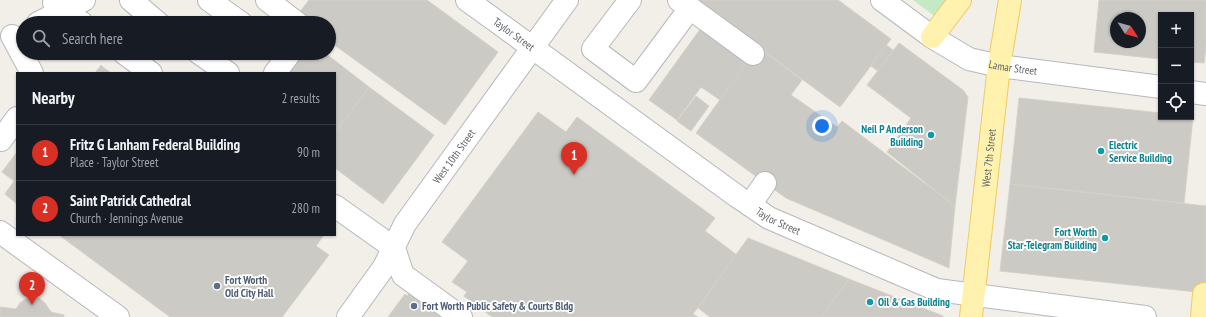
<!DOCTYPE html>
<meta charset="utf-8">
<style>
:root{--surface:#171b24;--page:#20242c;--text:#f1f3f6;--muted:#9ea1a6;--line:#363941;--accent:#d93025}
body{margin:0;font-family:"PT Sans Narrow",sans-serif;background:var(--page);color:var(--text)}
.controls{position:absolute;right:12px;top:12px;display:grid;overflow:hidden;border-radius:0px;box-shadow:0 1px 3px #0004}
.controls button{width:36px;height:36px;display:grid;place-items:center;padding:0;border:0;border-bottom:1px solid var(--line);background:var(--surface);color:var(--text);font:20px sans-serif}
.compass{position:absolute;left:1110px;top:12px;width:36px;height:36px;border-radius:50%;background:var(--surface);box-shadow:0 1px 3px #0004;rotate:126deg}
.you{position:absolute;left:822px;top:126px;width:14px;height:14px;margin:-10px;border:3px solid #fff;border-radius:50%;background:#1a73e8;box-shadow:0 0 0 6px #1a73e833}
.badge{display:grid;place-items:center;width:26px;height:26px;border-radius:50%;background:var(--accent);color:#fff;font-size:13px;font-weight:700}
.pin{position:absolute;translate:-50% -33px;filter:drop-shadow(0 1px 2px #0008)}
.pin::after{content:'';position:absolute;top:21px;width:14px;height:12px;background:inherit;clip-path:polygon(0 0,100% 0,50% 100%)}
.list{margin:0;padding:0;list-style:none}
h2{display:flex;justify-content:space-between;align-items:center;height:52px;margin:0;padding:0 16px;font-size:17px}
h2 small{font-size:13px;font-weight:400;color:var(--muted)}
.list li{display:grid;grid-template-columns:26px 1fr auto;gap:12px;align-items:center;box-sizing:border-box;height:56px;padding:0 16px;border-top:1px solid var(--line)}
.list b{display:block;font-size:15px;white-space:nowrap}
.list p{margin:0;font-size:13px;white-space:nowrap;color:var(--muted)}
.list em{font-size:13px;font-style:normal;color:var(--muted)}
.icon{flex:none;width:22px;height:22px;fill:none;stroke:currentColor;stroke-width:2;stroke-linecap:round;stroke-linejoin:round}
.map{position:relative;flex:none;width:1206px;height:317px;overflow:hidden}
.search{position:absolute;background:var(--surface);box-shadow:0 1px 3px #0004;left:16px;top:16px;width:320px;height:44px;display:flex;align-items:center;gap:10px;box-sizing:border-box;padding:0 14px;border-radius:22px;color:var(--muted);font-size:15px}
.panel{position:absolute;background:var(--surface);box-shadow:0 1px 3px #0004;left:16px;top:72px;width:320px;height:164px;border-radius:0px}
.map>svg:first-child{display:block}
.green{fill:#c5e8c5}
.building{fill:#cccac5;stroke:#d6d1c6;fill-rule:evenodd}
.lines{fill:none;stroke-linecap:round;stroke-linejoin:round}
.minor-casing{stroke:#b5b8bc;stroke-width:24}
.major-casing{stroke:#f2c960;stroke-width:24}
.minor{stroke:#fff;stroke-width:22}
.major{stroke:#fff2af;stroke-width:22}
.culture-dot{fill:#0f9aa8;stroke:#fff;stroke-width:1.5}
.service-dot{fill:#5c6f8a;stroke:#fff;stroke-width:1.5}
.labels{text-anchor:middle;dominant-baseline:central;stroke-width:3.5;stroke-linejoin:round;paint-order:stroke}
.street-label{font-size:11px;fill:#5f6368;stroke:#fff}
.culture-label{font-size:11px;font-weight:bold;fill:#0d838f;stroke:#fff;text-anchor:end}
.service-label{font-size:11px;font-weight:bold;fill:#4e5e75;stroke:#fff;text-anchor:start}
</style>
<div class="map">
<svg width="1206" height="317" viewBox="0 0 1206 317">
<rect width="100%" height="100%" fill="#f1efe8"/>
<polygon class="green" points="913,0 948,0 936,17"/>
<g class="building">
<polygon points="309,0 427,0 498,52 445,125 329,41 329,23 304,23 296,17"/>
<polygon points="694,0 838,0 891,39 840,107"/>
<path d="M1099,0H1206V46L1204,63L1191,62V15H1161V59L1094,52ZM1116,18H1140V42H1116Z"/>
<polygon points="701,28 748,62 720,100 701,87 677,120 649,100"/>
<polygon points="899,43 963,90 968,97 955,206 887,152 911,118 867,85"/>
<polygon points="886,45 893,50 878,71 871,66"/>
<polygon points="758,47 802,80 791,95 837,127 842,121 955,206 949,268 786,198 696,133"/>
<polygon points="300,53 325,53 369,87 335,133 335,73 285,73"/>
<polygon points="101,65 103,67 111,73 95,73"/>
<polygon points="369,87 434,135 383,204 335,168 335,133"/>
<polygon points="696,96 709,106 691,131 677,121"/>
<polygon points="1019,98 1161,113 1161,117 1193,117 1184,203 1010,184"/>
<polygon points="538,112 566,132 577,117 715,218 705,231 737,255 693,314 698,317 492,317 464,296 467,292 452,282 468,261 442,242"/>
<polygon points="17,152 17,204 5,194 14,181 2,172"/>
<polygon points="1010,184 1206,206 1206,293 1000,271"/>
<polygon points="59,235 324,235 316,246 329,255 282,317 170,317"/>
<polygon points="748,238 849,279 821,317 710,317 698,308"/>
<polygon points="849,279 943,316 943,317 821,317"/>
<polygon points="411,290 447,317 388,317 405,294 407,296"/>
<polygon points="29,297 39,298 45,303 51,312 64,315 64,317 0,317 0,307 16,309 20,303"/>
</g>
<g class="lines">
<g class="minor-casing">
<g id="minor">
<polyline points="131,0 158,23"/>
<polyline points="209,0 241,23"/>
<polyline points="267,0 297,23"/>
<path id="s1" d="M467,0L738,197L769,218L937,290L1145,317"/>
<polyline points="630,0 593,49 636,81 682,19"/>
<polyline points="679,0 753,54"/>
<path id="s2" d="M882,0L932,37L969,59L999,66L1161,87"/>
<polyline points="54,3 82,23"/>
<polyline points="38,23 84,0"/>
<polyline points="12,36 32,73"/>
<polyline points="124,53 151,73"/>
<polyline points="199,53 228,73"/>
<polyline points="275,73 290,53"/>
<polyline points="1191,92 1206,94"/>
<polyline points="0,140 1,140 17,118"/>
<polyline points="750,205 765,183"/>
<polyline points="335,206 394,248 403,275 461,317"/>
<polyline points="0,232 118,317"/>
<path id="s3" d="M348,317L384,267L405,224L567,0"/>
</g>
</g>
<g class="major-casing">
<g id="major">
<polyline points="932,37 960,0"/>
<path id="s4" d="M971,317L999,66L1010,0"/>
<polyline points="1202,317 1204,294"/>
</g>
</g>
<use href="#minor" class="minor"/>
<use href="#major" class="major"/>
</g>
<g class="culture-dot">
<circle cx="931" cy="135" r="4"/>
<circle cx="1101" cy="151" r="4"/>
<circle cx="1105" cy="238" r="4"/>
<circle cx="870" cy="302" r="4"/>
</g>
<g class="service-dot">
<circle cx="217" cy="286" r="4"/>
<circle cx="414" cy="306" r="4"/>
</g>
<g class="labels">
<g class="street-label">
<text stroke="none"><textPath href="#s1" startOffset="58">Taylor Street</textPath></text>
<text stroke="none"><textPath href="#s2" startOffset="150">Lamar Street</textPath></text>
<text stroke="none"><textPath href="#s3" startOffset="193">West 10th Street</textPath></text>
<text stroke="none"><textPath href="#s4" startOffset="160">West 7th Street</textPath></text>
<text stroke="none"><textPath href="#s1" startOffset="382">Taylor Street</textPath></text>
</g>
<g class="culture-label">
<text x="923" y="129">Neil P Anderson<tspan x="923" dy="13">Building</tspan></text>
<text x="1109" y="145" text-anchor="start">Electric<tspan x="1109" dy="13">Service Building</tspan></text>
<text x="1097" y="232">Fort Worth<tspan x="1097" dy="13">Star-Telegram Building</tspan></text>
<text x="878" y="302" text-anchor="start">Oil &amp; Gas Building</text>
</g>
<g class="service-label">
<text x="225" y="280">Fort Worth<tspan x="225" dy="13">Old City Hall</tspan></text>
<text x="422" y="306">Fort Worth Public Safety &amp; Courts Bldg</text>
</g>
</g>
</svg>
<div class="controls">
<button>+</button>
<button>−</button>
<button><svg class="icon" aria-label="locate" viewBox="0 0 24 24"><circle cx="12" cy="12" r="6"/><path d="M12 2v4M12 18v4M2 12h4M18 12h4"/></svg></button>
</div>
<svg class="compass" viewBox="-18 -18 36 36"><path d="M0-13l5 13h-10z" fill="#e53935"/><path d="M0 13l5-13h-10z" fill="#9ea1a6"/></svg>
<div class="you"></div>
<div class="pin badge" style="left:574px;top:175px">1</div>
<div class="pin badge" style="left:32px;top:305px">2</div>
<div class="search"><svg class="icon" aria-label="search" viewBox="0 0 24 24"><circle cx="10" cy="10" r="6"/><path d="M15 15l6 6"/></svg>Search here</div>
<section class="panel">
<h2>Nearby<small>2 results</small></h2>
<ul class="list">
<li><span class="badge">1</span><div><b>Fritz G Lanham Federal Building</b><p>Place · Taylor Street</p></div><em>90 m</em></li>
<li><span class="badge">2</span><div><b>Saint Patrick Cathedral</b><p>Church · Jennings Avenue</p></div><em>280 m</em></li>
</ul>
</section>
</div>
